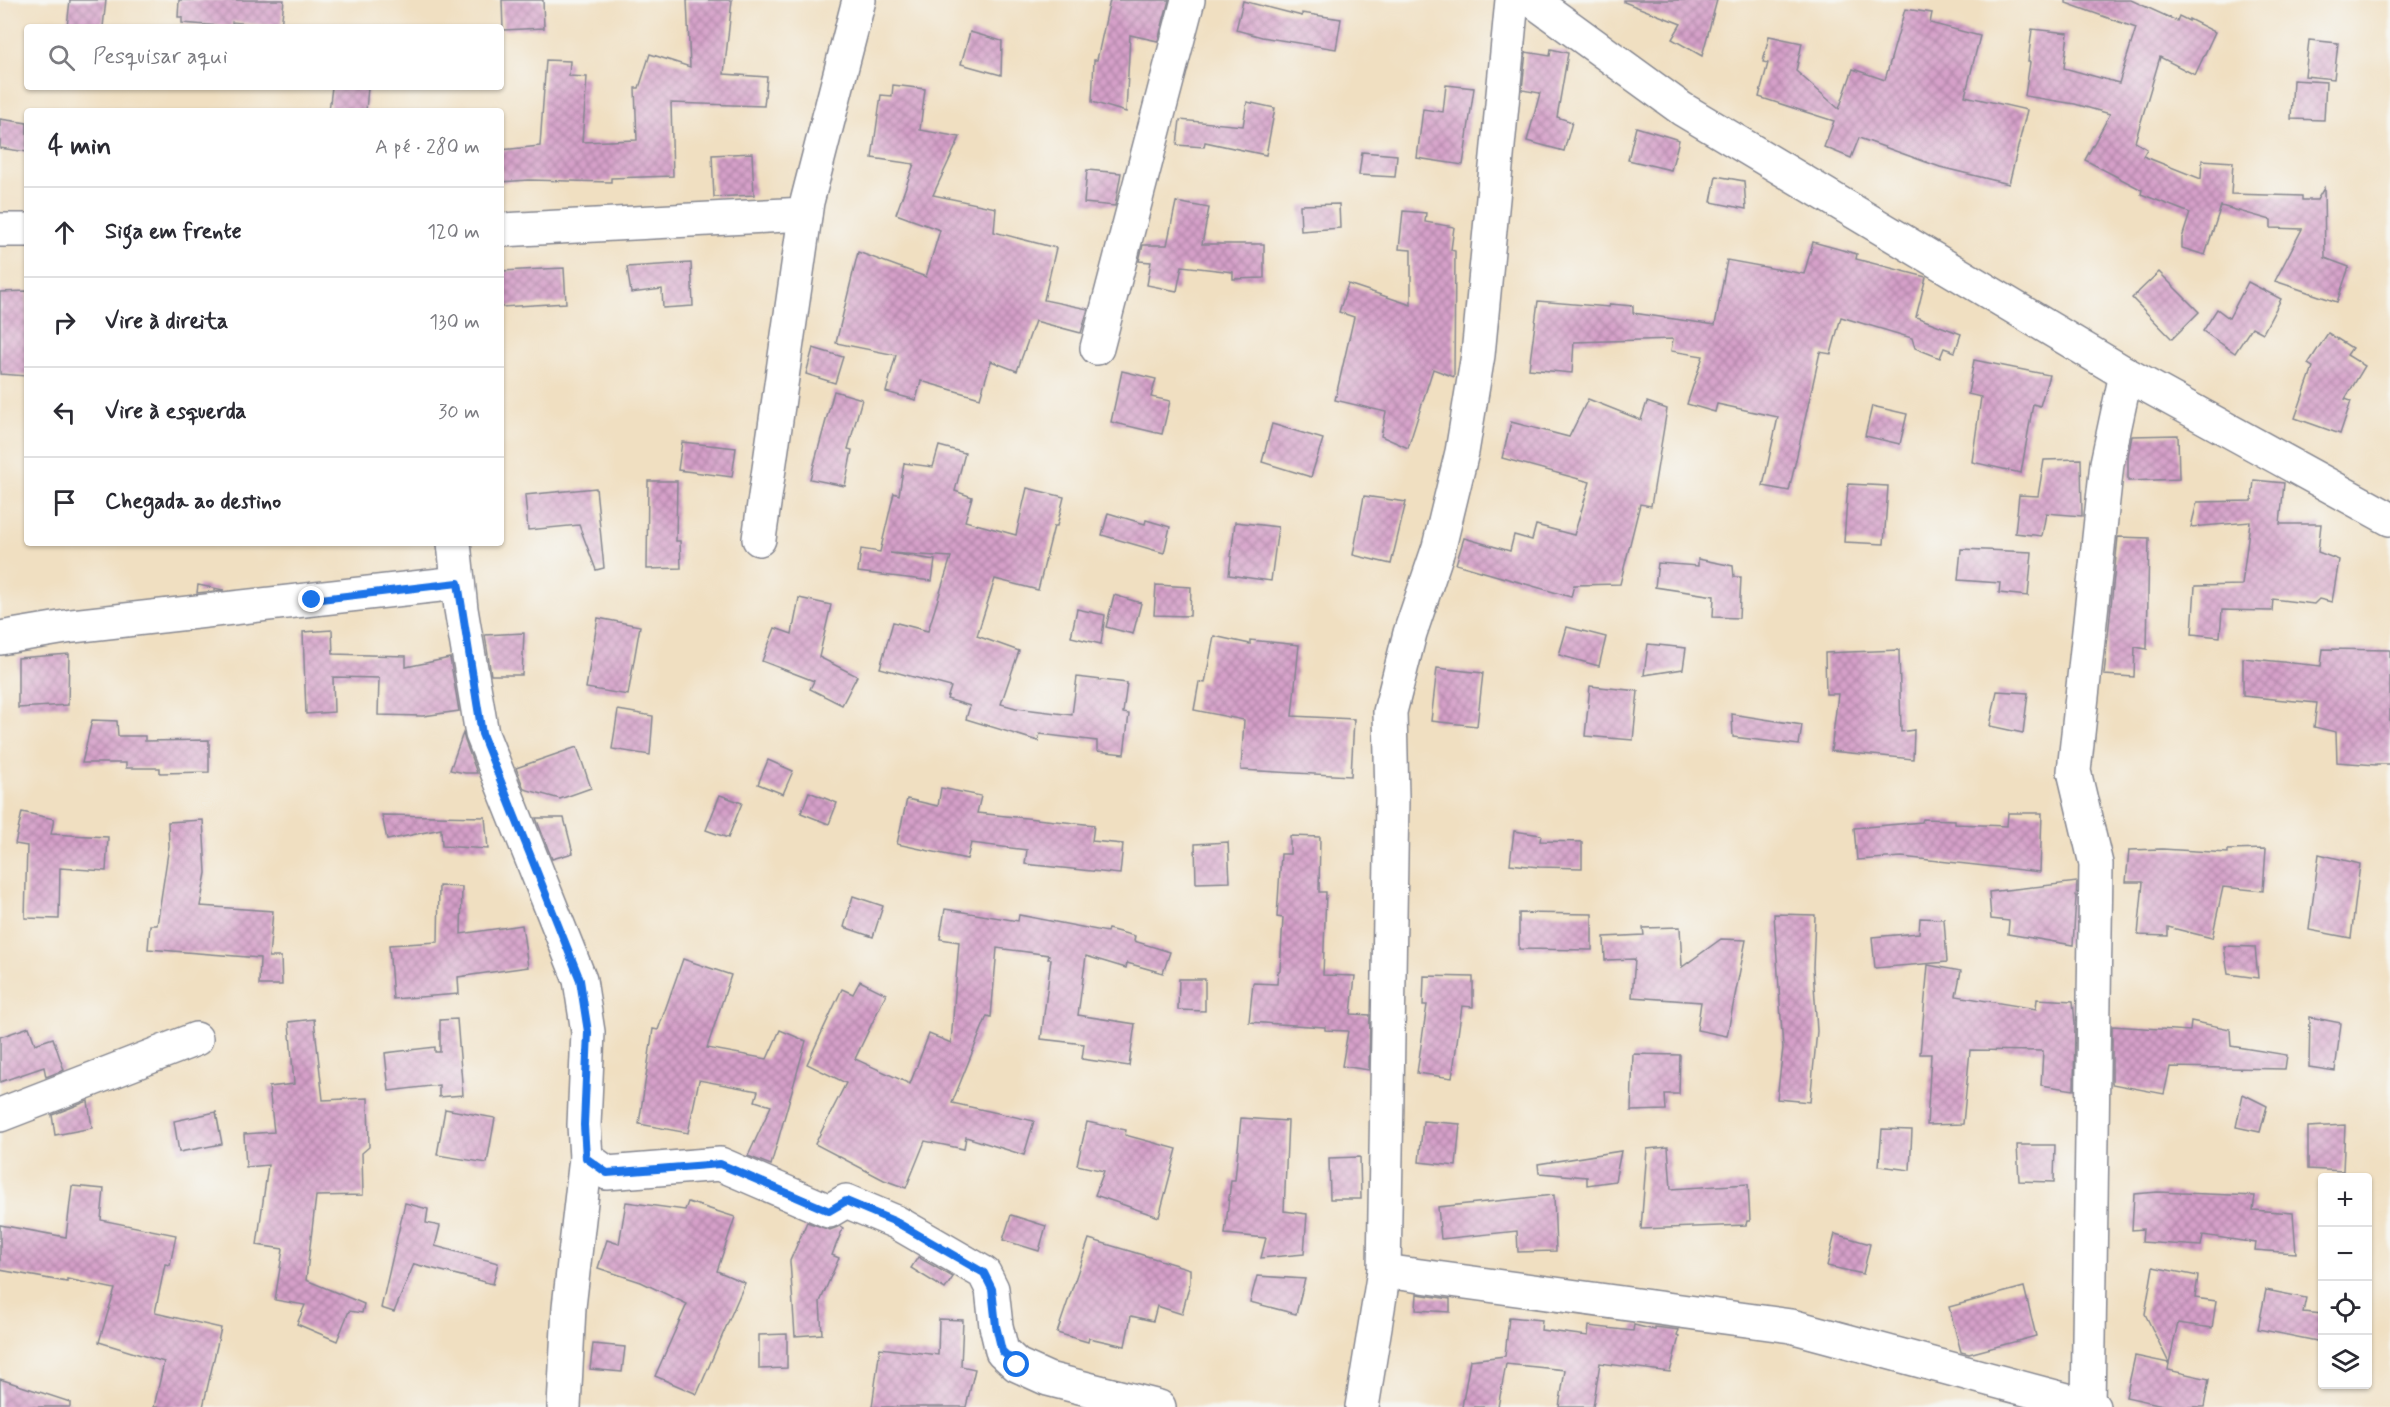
<!DOCTYPE html>
<html lang="pt">
<meta charset="utf-8">
<style>
:root{--surface:#fff;--page:#f7f7f7;--text:#2b2b33;--muted:#7c7c81;--line:#e1e1e2}
body{margin:0;font-family:Mynerve,sans-serif;background:var(--page);color:var(--text)}
.controls{position:absolute;right:18px;bottom:18px;display:grid;overflow:hidden;border-radius:6px;box-shadow:0 2px 4px #0004}
.controls button{width:54px;height:54px;display:grid;place-items:center;padding:0;border:0;border-bottom:2px solid var(--line);background:var(--surface);color:var(--text);font:30px sans-serif}
.stop{position:absolute;width:18px;height:18px;margin:-14px;border:4px solid #1a73e8;border-radius:50%;background:#fff}
.stop.end{background:#1a73e8;border-color:#fff;box-shadow:0 2px 6px #0008}
.list{margin:0;padding:0;list-style:none}
h2{display:flex;justify-content:space-between;align-items:center;height:78px;margin:0;padding:0 24px;font-size:26px}
h2 small{font-size:20px;font-weight:400;color:var(--muted)}
.list li{display:grid;grid-template-columns:39px 1fr auto;gap:18px;align-items:center;box-sizing:border-box;height:90px;padding:0 24px;border-top:2px solid var(--line)}
.list b{display:block;font-size:22px;white-space:nowrap}
.list em{font-size:20px;font-style:normal;color:var(--muted)}
.icon{flex:none;width:33px;height:33px;fill:none;stroke:currentColor;stroke-width:2;stroke-linecap:round;stroke-linejoin:round}
.map{position:relative;flex:none;width:2390px;height:1407px;overflow:hidden}
.search{position:absolute;background:var(--surface);box-shadow:0 2px 4px #0004;left:24px;top:24px;width:480px;height:66px;display:flex;align-items:center;gap:15px;box-sizing:border-box;padding:0 21px;border-radius:6px;color:var(--muted);font-size:22px}
.panel{position:absolute;background:var(--surface);box-shadow:0 2px 4px #0004;left:24px;top:108px;width:480px;height:438px;border-radius:6px}
.map>svg:first-child{display:block}
.building{fill:url(#building-cross-hatch)}
.lines{fill:none;stroke-linecap:round;stroke-linejoin:round}
.street-casing{stroke:#868790;stroke-width:36}
.street{stroke:#fff;stroke-width:33}
.route{stroke:#1a73e8;stroke-width:8}
</style>
<div class="map">
<svg width="2390" height="1407" viewBox="0 0 2390 1407">
<defs>
<pattern id="building-cross-hatch" width="8" height="8" patternUnits="userSpaceOnUse" patternTransform="scale(1.5)"><rect width="8" height="8" fill="#d6a0c9"/><path d="M0 0l8 8M0 8l8-8" fill="none" stroke="#ad83a6"/></pattern>
</defs>
<rect width="100%" height="100%" fill="#f6f6f2"/>
<filter id="ink" filterUnits="userSpaceOnUse"><feTurbulence type="fractalNoise" baseFrequency=".0167" numOctaves="2"/><feDisplacementMap in="SourceGraphic" scale="12" xChannelSelector="R" yChannelSelector="G"/><feConvolveMatrix kernelMatrix="1 2 1 2 8 2 1 2 1" color-interpolation-filters="sRGB"/></filter>
<filter id="wash" filterUnits="userSpaceOnUse"><feTurbulence type="fractalNoise" baseFrequency=".008" numOctaves="4" result="noise"/><feDisplacementMap in="SourceGraphic" scale="24" xChannelSelector="R" yChannelSelector="G"/><feGaussianBlur stdDeviation="1.35" result="paint"/><feColorMatrix in="noise" values="0 0 0 0 0 0 0 0 0 0 0 0 0 0 0 0 0 1.4 0 .05"/><feComposite in="paint" operator="in"/></filter>
<g filter="url(#wash)">
<rect width="100%" height="100%" fill="#f0dfc1"/>
<g id="blocks">
<g class="building">
<polygon points="70,0 106,0 103,27 67,27"/>
<polygon points="179,0 284,0 281,27 232,22 232,27 182,23 182,17 178,17"/>
<polygon points="502,0 543,0 544,28 503,30"/>
<polygon points="687,0 732,0 724,74 767,77 764,106 671,103 673,176 611,178 611,182 528,180 501,182 501,150 540,146 546,60 570,61 569,76 587,77 582,142 637,140 635,88 639,88 650,54 690,67"/>
<polygon points="1110,0 1169,0 1158,41 1130,35 1126,112 1092,102 1094,60 1097,60"/>
<polygon points="1624,0 1717,0 1702,56 1672,39 1681,24 1624,2"/>
<polygon points="2066,0 2131,0 2177,21 2179,16 2189,21 2189,19 2215,32 2195,75 2160,57 2135,142 2147,149 2143,156 2201,179 2202,160 2233,162 2231,194 2302,196 2302,200 2317,200 2324,188 2325,258 2349,267 2337,302 2275,281 2302,229 2271,228 2271,220 2221,206 2205,255 2182,248 2182,238 2190,213 2141,194 2142,190 2085,160 2110,114 2075,104 2025,96 2030,62 2028,62 2032,29 2068,33 2064,68 2119,83 2136,28 2066,3"/>
<polygon points="1243,1 1302,16 1302,13 1341,19 1336,49 1262,37 1236,30"/>
<polygon points="1905,9 1932,13 1930,23 1980,36 1965,96 2027,110 2009,184 1940,167 1859,138 1851,158 1824,147 1834,121 1759,97 1768,63 1763,62 1769,36 1802,43 1796,71 1839,109 1853,69 1885,80"/>
<polygon points="970,32 1002,41 1001,75 961,64"/>
<polygon points="2309,40 2338,43 2334,79 2305,76"/>
<polygon points="1551,49 1568,53 1557,117 1572,122 1564,151 1527,141 1540,93 1522,90 1526,52 1550,56"/>
<polygon points="2293,80 2326,82 2324,120 2291,119"/>
<polygon points="893,85 925,89 920,130 960,137 933,195 996,208 994,232 1056,248 1044,300 1088,309 1081,333 1035,321 1017,371 991,361 980,398 921,381 916,400 886,392 896,355 836,343 858,252 926,277 940,230 896,214 914,164 872,158 881,95 892,96"/>
<polygon points="1446,85 1474,88 1463,165 1417,158 1423,109 1443,112"/>
<polygon points="332,87 368,87 366,111 329,111"/>
<polygon points="1247,102 1275,108 1266,155 1205,142 1204,147 1177,145 1180,120 1243,126"/>
<polygon points="0,119 27,123 27,152 0,148"/>
<polygon points="1636,127 1679,140 1671,170 1628,160"/>
<polygon points="1362,152 1397,155 1395,177 1359,175"/>
<polygon points="752,153 754,195 714,197 712,155"/>
<polygon points="1087,170 1121,173 1115,206 1084,203"/>
<polygon points="1716,176 1744,181 1746,209 1711,202"/>
<polygon points="1176,202 1209,208 1202,244 1264,244 1264,278 1233,279 1233,272 1182,266 1177,291 1147,285 1151,262 1139,261 1143,245 1167,245"/>
<polygon points="1339,204 1340,228 1301,231 1300,205"/>
<polygon points="1403,211 1426,213 1425,222 1454,227 1451,250 1455,251 1454,377 1433,369 1408,448 1381,436 1386,412 1335,400 1354,317 1339,312 1348,284 1411,305 1411,250 1399,249"/>
<polygon points="1813,242 1857,254 1856,259 1926,277 1916,317 1961,334 1955,352 1944,348 1940,358 1915,348 1912,338 1841,317 1831,354 1820,352 1789,491 1763,486 1778,417 1717,404 1715,412 1687,404 1703,356 1671,351 1673,339 1574,342 1572,373 1529,369 1538,301 1609,307 1610,304 1633,306 1633,313 1715,325 1727,260 1804,274"/>
<polygon points="691,263 693,306 663,308 662,289 631,293 627,267"/>
<polygon points="564,268 566,303 501,307 501,271"/>
<polygon points="2159,272 2199,312 2172,339 2132,298"/>
<polygon points="2248,282 2281,299 2263,333 2252,327 2235,353 2203,331 2217,309 2229,318"/>
<polygon points="27,291 27,376 0,374 0,292"/>
<polygon points="2328,333 2352,348 2347,355 2365,366 2345,399 2351,401 2340,434 2295,418 2313,367 2308,364"/>
<polygon points="813,348 843,357 835,383 806,374"/>
<polygon points="1974,360 2049,375 2040,406 2033,404 2021,473 1972,462 1981,397 1968,394"/>
<polygon points="1122,371 1156,379 1151,397 1170,401 1162,434 1111,422"/>
<polygon points="834,391 862,399 848,449 852,450 845,486 810,479"/>
<polygon points="1588,399 1641,420 1647,402 1667,409 1651,506 1640,504 1620,584 1574,585 1571,597 1456,564 1464,538 1510,551 1514,535 1532,540 1536,525 1574,535 1590,482 1502,458 1511,422 1569,437"/>
<polygon points="1872,406 1907,414 1900,444 1865,436"/>
<polygon points="1272,424 1323,439 1311,477 1262,462"/>
<polygon points="2178,435 2179,479 2128,481 2128,456 2132,436"/>
<polygon points="682,442 736,448 732,477 678,470"/>
<polygon points="939,446 965,453 955,491 972,497 965,521 1016,535 1027,488 1064,497 1057,526 1054,526 1038,590 995,579 977,636 1019,651 1001,704 1016,708 1072,715 1077,677 1127,683 1123,713 1129,714 1124,754 1097,751 1097,741 1040,734 1038,741 966,719 970,706 947,699 951,687 880,668 893,622 928,631 951,557 890,553 935,560 932,581 858,572 861,549 880,552 894,493 899,495 904,463 933,467"/>
<polygon points="2081,459 2082,516 2046,513 2042,536 2015,533 2019,495 2038,496 2044,460"/>
<polygon points="2254,480 2284,483 2280,524 2321,524 2318,552 2339,560 2332,602 2319,599 2314,604 2273,599 2272,611 2222,610 2220,637 2192,634 2195,586 2242,585 2250,522 2191,527 2197,502 2252,501"/>
<polygon points="648,481 677,481 676,541 680,541 681,568 647,569"/>
<polygon points="1848,484 1888,486 1884,544 1844,542"/>
<polygon points="596,488 604,568 596,570 579,525 528,530 525,495"/>
<polygon points="1364,496 1406,502 1391,564 1353,555"/>
<polygon points="1108,513 1145,524 1146,520 1170,527 1164,553 1102,535"/>
<polygon points="1235,522 1278,527 1271,581 1229,575"/>
<polygon points="2118,537 2149,538 2147,649 2135,647 2134,677 2104,675"/>
<polygon points="1961,549 2032,552 2028,596 1999,593 2000,583 1958,580"/>
<polygon points="1698,559 1733,566 1734,577 1741,577 1739,618 1713,617 1714,596 1655,587 1658,563 1698,566"/>
<polygon points="198,585 224,590 197,593"/>
<polygon points="1156,585 1191,587 1190,616 1154,615"/>
<polygon points="1114,595 1141,603 1133,634 1106,627"/>
<polygon points="799,598 831,605 819,657 857,676 842,705 810,689 814,681 762,661 775,628 792,634"/>
<polygon points="1077,609 1105,615 1101,644 1071,637"/>
<polygon points="598,618 640,626 628,695 586,688"/>
<polygon points="1567,627 1606,637 1599,666 1559,655"/>
<polygon points="332,630 333,654 406,656 406,667 450,658 459,711 423,716 378,715 379,678 333,677 334,712 306,714 303,632"/>
<polygon points="524,633 522,675 491,675 485,635"/>
<polygon points="1214,636 1250,644 1250,640 1299,645 1292,716 1354,719 1351,776 1241,770 1244,720 1194,710 1199,682 1205,683"/>
<polygon points="1648,644 1686,648 1683,669 1644,675"/>
<polygon points="2323,649 2390,650 2390,764 2376,764 2376,765 2337,762 2336,732 2314,727 2317,703 2243,696 2243,658 2321,666"/>
<polygon points="1899,650 1901,732 1914,730 1913,759 1831,751 1838,694 1826,694 1825,653"/>
<polygon points="69,654 68,705 18,708 18,658"/>
<polygon points="1437,668 1483,673 1477,726 1431,721"/>
<polygon points="1590,686 1638,691 1633,740 1585,736"/>
<polygon points="1997,691 2028,693 2023,733 1990,726"/>
<polygon points="618,710 653,716 650,755 612,749"/>
<polygon points="1732,714 1802,725 1799,745 1733,737"/>
<polygon points="92,720 117,721 118,736 145,736 145,741 209,740 209,772 160,773 160,768 126,768 126,763 82,763"/>
<polygon points="463,733 465,741 477,773 465,773 450,770"/>
<polygon points="577,747 591,788 560,799 524,789 516,768"/>
<polygon points="768,760 793,771 783,794 758,784"/>
<polygon points="941,788 981,796 977,813 1094,825 1092,841 1123,844 1120,874 1025,864 1027,850 971,843 967,859 897,844 907,799 938,806"/>
<polygon points="809,792 837,803 829,824 801,813"/>
<polygon points="720,795 742,803 728,838 706,830"/>
<polygon points="22,812 54,819 51,834 108,837 106,871 60,868 59,919 25,918 27,846 15,844"/>
<polygon points="2008,813 2042,813 2040,872 1902,857 1857,860 1854,828 1922,822 1923,819 1955,820 1955,824 2007,826"/>
<polygon points="382,815 485,817 488,849 442,846 441,829 387,840"/>
<polygon points="536,818 564,818 573,853 552,859"/>
<polygon points="203,820 206,873 200,906 273,911 269,957 281,957 282,985 259,985 260,958 148,949 150,925 157,925 169,846 168,822"/>
<polygon points="1514,831 1541,835 1540,841 1582,842 1582,868 1539,867 1510,864"/>
<polygon points="1290,836 1320,837 1319,892 1326,892 1323,975 1355,976 1351,1014 1370,1015 1369,1070 1342,1066 1348,1031 1325,1030 1325,1027 1249,1022 1253,983 1277,984 1278,971 1280,971 1283,918 1277,917 1281,854 1290,854"/>
<polygon points="1228,842 1230,882 1196,883 1195,844"/>
<polygon points="2162,849 2228,853 2228,850 2266,849 2263,891 2223,887 2212,938 2168,927 2168,936 2138,935 2143,882 2126,882 2129,850"/>
<polygon points="2319,854 2360,864 2351,938 2309,930"/>
<polygon points="2077,882 2073,945 2008,934 2009,921 1991,919 1989,892"/>
<polygon points="439,886 462,887 461,934 522,925 528,967 458,977 459,994 393,999 389,945 438,942"/>
<polygon points="853,896 883,906 873,937 844,927"/>
<polygon points="945,909 1018,921 1019,915 1107,932 1108,929 1135,936 1134,941 1170,952 1163,973 1127,963 1126,968 1086,956 1078,1015 1135,1024 1129,1066 1082,1059 1084,1044 1041,1039 1051,959 1048,959 1049,955 997,948 991,1017 987,1016 952,1103 1034,1121 1024,1155 966,1137 964,1149 925,1141 906,1188 884,1180 815,1144 846,1083 807,1064 842,989 853,994 860,981 886,994 855,1059 910,1084 929,1034 951,1043 959,942 940,939"/>
<polygon points="1519,913 1592,914 1592,950 1519,949"/>
<polygon points="1774,914 1815,915 1813,968 1817,1031 1810,1102 1777,1099 1783,1048"/>
<polygon points="1920,918 1944,919 1947,962 1875,968 1872,937 1919,933"/>
<polygon points="1680,927 1682,967 1721,939 1746,940 1727,1036 1697,1030 1701,1002 1632,997 1635,959 1605,960 1604,937 1644,935 1643,928"/>
<polygon points="2224,946 2255,947 2258,978 2228,974"/>
<polygon points="683,959 731,975 707,1048 767,1059 780,1030 806,1041 771,1165 748,1156 771,1106 755,1101 758,1091 699,1080 688,1133 639,1124 653,1029 658,1030"/>
<polygon points="1928,965 1961,971 1956,996 2036,1009 2037,999 2073,1001 2075,1023 2074,1090 2041,1085 2043,1051 1970,1050 1963,1124 1927,1125 1931,1054 1920,1054"/>
<polygon points="1424,976 1473,977 1473,1007 1462,1006 1452,1078 1417,1073 1427,1005 1423,1005"/>
<polygon points="1179,979 1205,979 1205,1011 1178,1010"/>
<polygon points="2310,1017 2341,1023 2335,1071 2309,1067"/>
<polygon points="314,1019 323,1100 368,1098 369,1147 362,1153 363,1195 316,1196 306,1280 364,1304 362,1313 349,1311 337,1341 297,1324 305,1305 275,1300 283,1249 257,1245 268,1165 246,1167 244,1134 274,1132 269,1087 294,1084 289,1022"/>
<polygon points="457,1019 463,1095 439,1097 439,1085 389,1091 385,1053 435,1047 435,1052 440,1052 440,1020"/>
<polygon points="2191,1021 2230,1029 2231,1046 2287,1055 2285,1069 2170,1067 2164,1094 2112,1084 2112,1026 2190,1031"/>
<polygon points="29,1027 35,1044 53,1038 64,1070 46,1077 44,1067 0,1082 0,1037"/>
<polygon points="1633,1054 1680,1055 1679,1094 1665,1094 1666,1110 1631,1111"/>
<polygon points="2243,1094 2267,1106 2260,1132 2236,1127"/>
<polygon points="88,1101 92,1128 55,1135 52,1115"/>
<polygon points="445,1109 495,1118 487,1163 437,1155"/>
<polygon points="216,1112 222,1144 179,1152 174,1121"/>
<polygon points="1241,1118 1288,1121 1284,1211 1307,1214 1304,1254 1261,1258 1266,1238 1225,1234 1231,1180 1235,1180"/>
<polygon points="1423,1121 1460,1124 1456,1166 1419,1162"/>
<polygon points="1087,1122 1126,1130 1125,1135 1177,1149 1159,1217 1095,1195 1104,1171 1077,1165"/>
<polygon points="2345,1125 2343,1171 2308,1169 2308,1127"/>
<polygon points="1882,1129 1912,1130 1910,1170 1879,1166"/>
<polygon points="2017,1145 2055,1145 2054,1182 2019,1181"/>
<polygon points="1668,1147 1671,1189 1748,1184 1750,1221 1747,1221 1746,1225 1641,1229 1647,1149"/>
<polygon points="1621,1151 1615,1181 1587,1185 1587,1177 1539,1173 1538,1164"/>
<polygon points="1360,1157 1361,1199 1330,1199 1329,1158"/>
<polygon points="72,1186 104,1189 101,1220 176,1235 170,1265 165,1264 155,1313 221,1328 203,1407 154,1407 164,1362 99,1342 115,1289 67,1279 67,1282 0,1270 0,1225 66,1237"/>
<polygon points="2158,1192 2255,1196 2253,1210 2293,1213 2296,1253 2255,1250 2256,1243 2203,1235 2201,1246 2142,1242 2143,1229 2132,1230 2134,1194"/>
<polygon points="1554,1195 1556,1251 1518,1252 1517,1231 1441,1239 1438,1207"/>
<polygon points="626,1202 685,1210 688,1202 735,1217 717,1271 745,1283 697,1394 655,1376 687,1304 641,1282 598,1268 607,1240 619,1244"/>
<polygon points="405,1203 428,1209 426,1223 440,1226 435,1246 498,1263 493,1284 414,1264 394,1312 381,1308"/>
<polygon points="1011,1215 1046,1226 1039,1251 1003,1240"/>
<polygon points="807,1222 830,1230 840,1226 843,1228 832,1255 839,1258 820,1302 822,1334 795,1336 790,1261"/>
<polygon points="1835,1234 1870,1244 1863,1274 1827,1266"/>
<polygon points="1089,1239 1190,1269 1190,1283 1182,1314 1157,1306 1153,1321 1131,1316 1125,1346 1089,1338 1088,1342 1057,1333"/>
<polygon points="918,1257 953,1277 945,1289 911,1268"/>
<polygon points="2153,1267 2198,1276 2195,1298 2216,1301 2212,1328 2178,1323 2169,1363 2145,1314"/>
<polygon points="1257,1276 1305,1279 1296,1314 1250,1302"/>
<polygon points="2024,1287 2036,1336 1969,1354 1961,1352 1949,1307"/>
<polygon points="2266,1290 2306,1298 2303,1312 2322,1314 2322,1342 2258,1329"/>
<polygon points="1417,1294 1450,1299 1450,1312 1416,1310"/>
<polygon points="1509,1317 1542,1320 1541,1330 1588,1336 1589,1326 1633,1331 1634,1325 1655,1330 1655,1327 1679,1330 1677,1336 1679,1337 1670,1372 1600,1363 1593,1407 1559,1407 1565,1370 1506,1364 1498,1407 1462,1407 1470,1360 1505,1356"/>
<polygon points="939,1319 963,1320 961,1366 975,1369 966,1407 872,1407 880,1348 938,1355"/>
<polygon points="787,1334 787,1368 759,1369 759,1335"/>
<polygon points="593,1344 625,1347 622,1372 590,1369"/>
<polygon points="2135,1356 2169,1363 2168,1370 2209,1379 2204,1407 2172,1407 2126,1397"/>
<polygon points="0,1379 70,1402 70,1407 0,1407"/>
</g>
</g>
</g>
<g filter="url(#ink)">
<use href="#blocks" fill-opacity="0" stroke="#868790" stroke-width="1.5"/>
<g class="lines">
<g class="street-casing">
<g id="street">
<polyline points="1532,0 1682,109 2126,374 2390,519"/>
<polyline points="0,230 27,230"/>
<polyline points="501,230 805,214"/>
<polyline points="1097,348 1188,0"/>
<polyline points="759,539 807,202 859,0"/>
<polyline points="454,543 461,609 482,734 580,980 588,1032 584,1125 586,1158 607,1173 720,1164 829,1211 846,1201 896,1222 984,1273 992,1289 996,1326 1002,1351 1017,1365 1048,1379 1159,1407"/>
<polyline points="0,638 72,626 458,583"/>
<polyline points="0,1115 196,1039"/>
<polyline points="1384,1271 1791,1326 2093,1407"/>
<polyline points="564,1407 569,1307 586,1158"/>
<polyline points="1362,1407 1384,1271 1392,798 1390,712 1410,633 1439,547 1462,452 1478,355 1512,0"/>
<polyline points="2088,1407 2096,864 2074,771 2107,463 2126,374"/>
</g>
</g>
<use href="#street" class="street"/>
</g>
</g>
<g class="lines" filter="url(#ink)">
<polyline class="route" points="312,600 458,583 482,734 580,980 588,1032 584,1125 586,1158 607,1173 720,1164 829,1211 846,1201 896,1222 984,1273 992,1289 996,1326 1002,1351 1017,1365"/>
</g>
</svg>
<div class="controls">
<button>+</button>
<button>−</button>
<button><svg class="icon" aria-label="locate" viewBox="0 0 24 24"><circle cx="12" cy="12" r="6"/><path d="M12 2v4M12 18v4M2 12h4M18 12h4"/></svg></button>
<button><svg class="icon" aria-label="layers" viewBox="0 0 24 24"><path d="M12 4l9 5-9 5-9-5zM3 14l9 5 9-5"/></svg></button>
</div>
<div class="stop" style="left:1017px;top:1365px"></div>
<div class="stop end" style="left:312px;top:600px"></div>
<div class="search"><svg class="icon" aria-label="search" viewBox="0 0 24 24"><circle cx="10" cy="10" r="6"/><path d="M15 15l6 6"/></svg>Pesquisar aqui</div>
<section class="panel">
<h2>4 min<small>A pé · 280 m</small></h2>
<ul class="list">
<li><svg class="icon" aria-label="ahead" viewBox="0 0 24 24"><path d="M12 20V5M6 11l6-6 6 6"/></svg><div><b>Siga em frente</b></div><em>120 m</em></li>
<li><svg class="icon" aria-label="right" viewBox="0 0 24 24"><path d="M7 20v-9h11M14 6l5 5-5 5"/></svg><div><b>Vire à direita</b></div><em>130 m</em></li>
<li><svg class="icon" aria-label="left" viewBox="0 0 24 24"><path d="M17 20v-9H6M10 6l-5 5 5 5"/></svg><div><b>Vire à esquerda</b></div><em>30 m</em></li>
<li><svg class="icon" aria-label="arrive" viewBox="0 0 24 24"><path d="M6 21V4h12l-3 4 3 4H6"/></svg><div><b>Chegada ao destino</b></div></li>
</ul>
</section>
</div>
